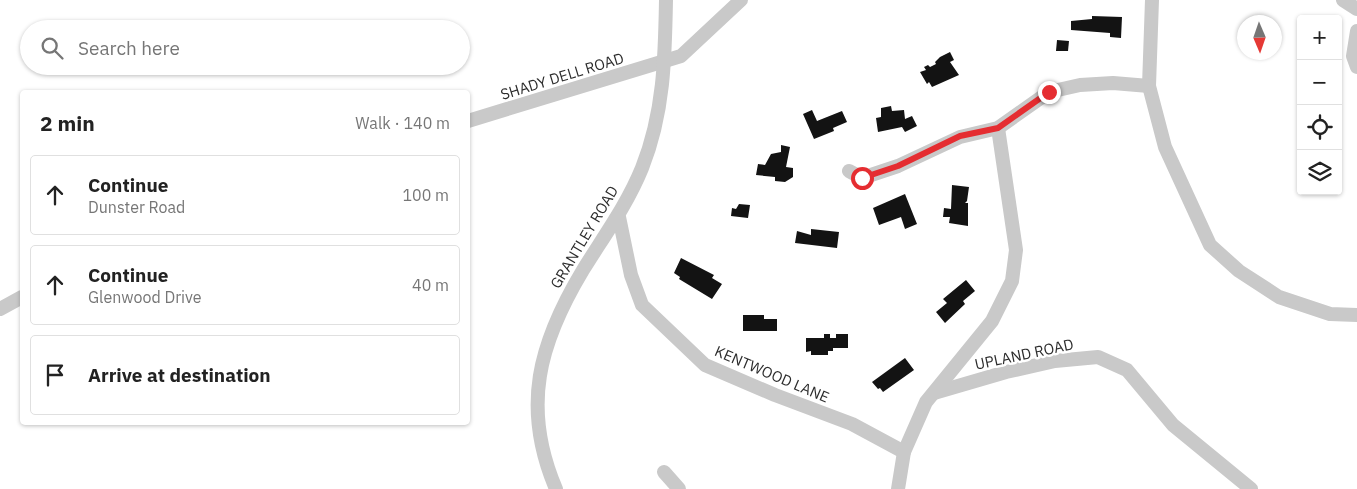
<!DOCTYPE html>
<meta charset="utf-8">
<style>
:root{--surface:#fff;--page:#f6f6f6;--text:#222;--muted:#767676;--line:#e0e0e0}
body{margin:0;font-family:"IBM Plex Sans",sans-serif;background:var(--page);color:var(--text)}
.controls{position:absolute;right:15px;top:15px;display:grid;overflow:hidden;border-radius:5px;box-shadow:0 1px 4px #0004}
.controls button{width:45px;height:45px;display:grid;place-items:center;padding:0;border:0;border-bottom:1px solid var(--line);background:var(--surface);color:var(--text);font:25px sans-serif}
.compass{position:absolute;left:1237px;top:15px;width:45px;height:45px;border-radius:50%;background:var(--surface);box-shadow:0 1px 4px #0004;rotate:178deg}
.stop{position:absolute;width:15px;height:15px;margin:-11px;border:4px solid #e52d31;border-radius:50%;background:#fff}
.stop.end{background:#e52d31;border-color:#fff;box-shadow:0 1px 5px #0008}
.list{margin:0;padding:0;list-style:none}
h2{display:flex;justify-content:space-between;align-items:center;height:65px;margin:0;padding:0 20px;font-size:21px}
h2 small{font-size:16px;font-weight:400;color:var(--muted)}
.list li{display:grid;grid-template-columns:32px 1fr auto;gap:15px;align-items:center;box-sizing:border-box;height:80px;margin:0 10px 10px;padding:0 10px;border:1px solid var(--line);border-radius:5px}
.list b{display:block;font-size:19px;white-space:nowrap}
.list p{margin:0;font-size:16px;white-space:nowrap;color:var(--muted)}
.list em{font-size:16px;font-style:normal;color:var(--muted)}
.icon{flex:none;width:28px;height:28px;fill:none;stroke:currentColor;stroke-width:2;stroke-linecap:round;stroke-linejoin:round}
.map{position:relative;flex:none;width:1357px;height:489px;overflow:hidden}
.search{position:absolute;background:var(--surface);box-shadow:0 1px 4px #0004;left:20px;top:20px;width:450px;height:55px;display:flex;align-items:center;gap:12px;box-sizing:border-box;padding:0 18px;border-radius:28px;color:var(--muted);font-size:19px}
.panel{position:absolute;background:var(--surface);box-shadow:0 1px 4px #0004;left:20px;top:90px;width:450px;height:335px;border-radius:5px}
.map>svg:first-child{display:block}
.building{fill:#131313}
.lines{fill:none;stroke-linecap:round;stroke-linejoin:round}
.minor{stroke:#c9c9c9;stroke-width:14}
.route{stroke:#e52d31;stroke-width:6}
.labels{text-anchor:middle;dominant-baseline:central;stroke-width:5;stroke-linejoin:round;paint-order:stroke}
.street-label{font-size:15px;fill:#2c2c2c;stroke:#fff}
</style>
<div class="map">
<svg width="1357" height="489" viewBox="0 0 1357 489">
<rect width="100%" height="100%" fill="#fff"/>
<g class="building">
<polygon points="1092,16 1122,17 1121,38 1110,37 1110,33 1071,30 1071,21 1092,19"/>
<polygon points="1299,28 1301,28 1301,57 1298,57"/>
<polygon points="1057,40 1069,41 1068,51 1056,51"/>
<polygon points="950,52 954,60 950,62 959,75 932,87 929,82 927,84 920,72 926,70 924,67 928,65 930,67 936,64 935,62 940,57"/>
<polygon points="891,106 892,111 904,110 905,119 912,116 917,126 905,132 902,127 878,132 876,118 881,117 881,108"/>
<polygon points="812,110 817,121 842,111 847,122 833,128 834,131 814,139 803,114"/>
<polygon points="781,145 790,147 786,167 793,168 793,177 785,182 775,181 775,177 756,175 758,164 765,165 771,154 781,152"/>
<polygon points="952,185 969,187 967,201 965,203 968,203 968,226 949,223 950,217 943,217 944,208 951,209"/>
<polygon points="905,194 917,224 905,229 901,217 879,225 873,208"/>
<polygon points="739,204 750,205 748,218 731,216 732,208 736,209"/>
<polygon points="811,229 839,232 837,248 795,243 797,231 811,235"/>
<polygon points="681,258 714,275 712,278 722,284 712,299 679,279 680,277 674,273"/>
<polygon points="966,280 975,291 963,301 965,304 945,323 936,312 947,303 943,299"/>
<polygon points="743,315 764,315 764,319 777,319 777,331 743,331"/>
<polygon points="824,334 830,334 830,338 836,338 836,334 848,334 848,348 833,348 833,351 828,351 828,355 811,355 811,351 806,352 806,338 824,338"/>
<polygon points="905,358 914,370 883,392 880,388 878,389 872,382"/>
</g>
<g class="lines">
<g class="minor">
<polyline points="1152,0 1149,86 1165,147 1210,245 1239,271 1279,297 1330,314 1357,315"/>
<polyline points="1343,0 1357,9"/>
<polyline points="1357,31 1353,56 1357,67"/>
<polyline points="468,121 681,56 741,0"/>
<polyline points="849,171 862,178 898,166 960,137 998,128 1049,92 1080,85 1113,83 1149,86"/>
<polyline points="619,217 631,275 642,305 705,365 775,395 852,424 904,452"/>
<polyline points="0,309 22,297"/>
<polyline points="934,393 1006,372 1055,361 1098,357 1127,370 1173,425 1251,489"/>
<polyline points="664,472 679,489"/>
<path d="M556,489C521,407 539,343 583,270C604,236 627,205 642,168C664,113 665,58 666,0"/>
<polyline points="898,489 904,452 926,402 992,321 1012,281 1016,250 998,128"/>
</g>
</g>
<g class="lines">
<polyline class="route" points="862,178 898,166 960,136 998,128 1049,92"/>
</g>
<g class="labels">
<g class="street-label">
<text transform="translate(562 76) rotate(-17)">SHADY DELL ROAD</text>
<text transform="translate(584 237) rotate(-59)">GRANTLEY ROAD</text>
<text transform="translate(1024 354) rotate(-12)">UPLAND ROAD</text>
<text transform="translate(772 374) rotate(23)">KENTWOOD LANE</text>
</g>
</g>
</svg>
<div class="controls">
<button>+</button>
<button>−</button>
<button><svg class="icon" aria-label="locate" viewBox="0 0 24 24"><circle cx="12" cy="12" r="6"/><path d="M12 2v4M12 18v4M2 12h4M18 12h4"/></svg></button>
<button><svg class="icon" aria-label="layers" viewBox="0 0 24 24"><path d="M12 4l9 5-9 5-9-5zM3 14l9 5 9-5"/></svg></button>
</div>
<svg class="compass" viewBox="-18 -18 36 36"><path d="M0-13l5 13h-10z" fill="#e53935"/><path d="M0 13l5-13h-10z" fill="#767676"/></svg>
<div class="stop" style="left:862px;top:178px"></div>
<div class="stop end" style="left:1049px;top:92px"></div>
<div class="search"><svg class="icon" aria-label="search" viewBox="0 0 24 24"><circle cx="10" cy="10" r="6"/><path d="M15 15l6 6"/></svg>Search here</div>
<section class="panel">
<h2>2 min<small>Walk · 140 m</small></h2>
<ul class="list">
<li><svg class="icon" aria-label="ahead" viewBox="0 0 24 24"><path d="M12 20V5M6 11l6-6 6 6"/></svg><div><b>Continue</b><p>Dunster Road</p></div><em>100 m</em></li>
<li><svg class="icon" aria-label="ahead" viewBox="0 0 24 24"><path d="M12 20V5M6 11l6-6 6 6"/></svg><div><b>Continue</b><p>Glenwood Drive</p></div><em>40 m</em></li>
<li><svg class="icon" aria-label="arrive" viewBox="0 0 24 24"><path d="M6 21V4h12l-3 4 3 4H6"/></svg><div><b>Arrive at destination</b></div></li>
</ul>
</section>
</div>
